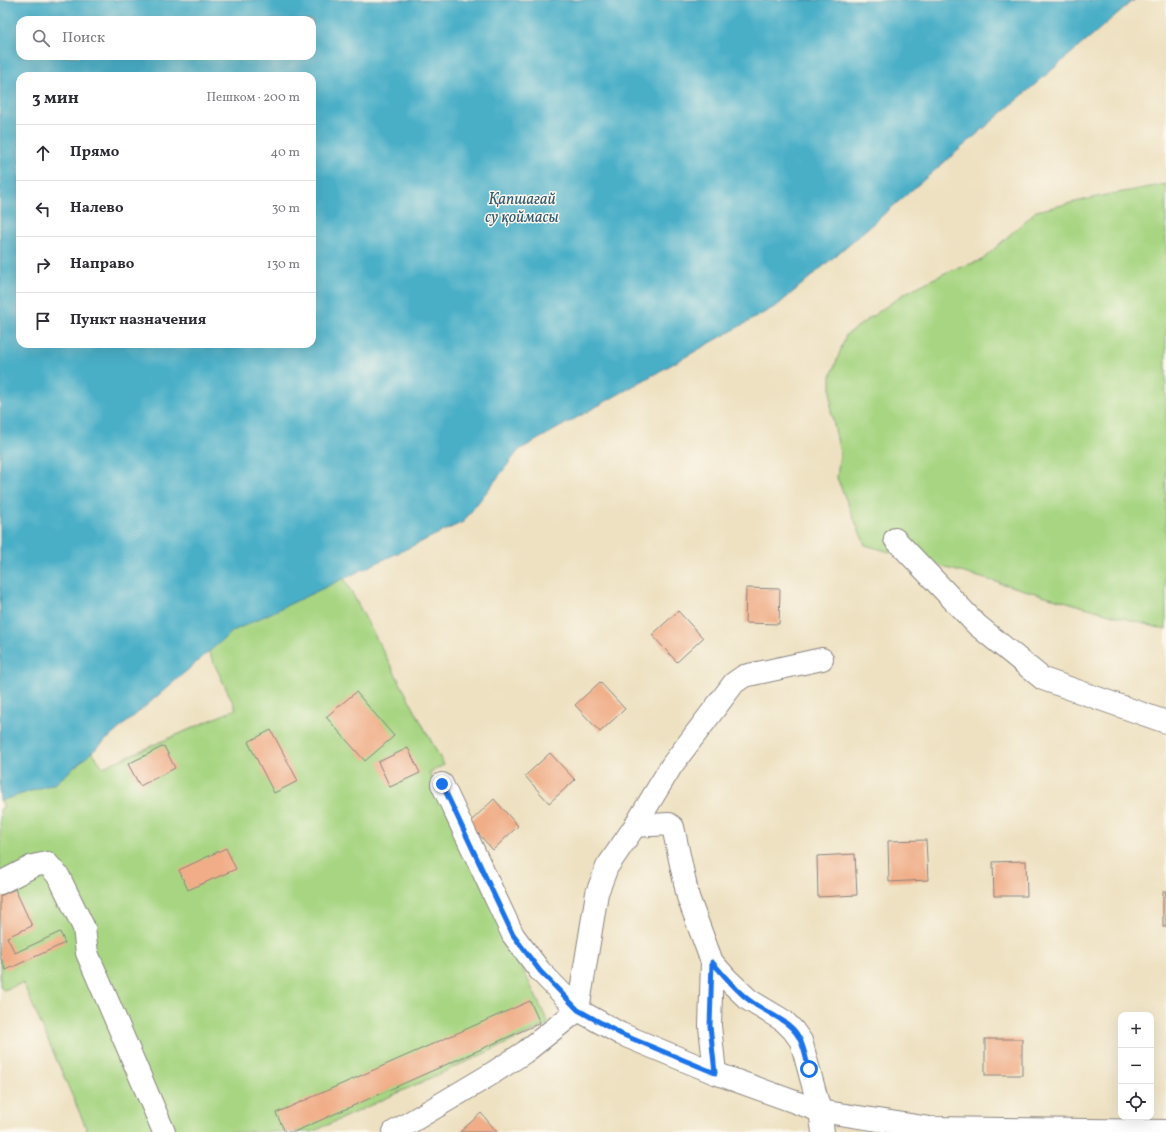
<!DOCTYPE html>
<html lang="ru">
<meta charset="utf-8">
<style>
:root{--surface:#fff;--page:#f7f7f7;--text:#2b2b33;--muted:#7c7c81;--line:#e1e1e2}
body{margin:0;font-family:Vollkorn,serif;background:var(--page);color:var(--text)}
.controls{position:absolute;right:12px;bottom:12px;display:grid;overflow:hidden;border-radius:8px;box-shadow:0 4px 16px #0002}
.controls button{width:36px;height:36px;display:grid;place-items:center;padding:0;border:0;border-bottom:1px solid var(--line);background:var(--surface);color:var(--text);font:20px sans-serif}
.stop{position:absolute;width:12px;height:12px;margin:-9px;border:3px solid #1a73e8;border-radius:50%;background:#fff}
.stop.end{background:#1a73e8;border-color:#fff;box-shadow:0 1px 4px #0008}
.list{margin:0;padding:0;list-style:none}
h2{display:flex;justify-content:space-between;align-items:center;height:52px;margin:0;padding:0 16px;font-size:17px}
h2 small{font-size:13px;font-weight:400;color:var(--muted)}
.list li{display:grid;grid-template-columns:26px 1fr auto;gap:12px;align-items:center;box-sizing:border-box;height:56px;padding:0 16px;border-top:1px solid var(--line)}
.list b{display:block;font-size:15px;white-space:nowrap}
.list em{font-size:13px;font-style:normal;color:var(--muted)}
.icon{flex:none;width:22px;height:22px;fill:none;stroke:currentColor;stroke-width:2;stroke-linecap:round;stroke-linejoin:round}
.map{position:relative;flex:none;width:1166px;height:1132px;overflow:hidden}
.search{position:absolute;background:var(--surface);box-shadow:0 4px 16px #0002;left:16px;top:16px;width:300px;height:44px;display:flex;align-items:center;gap:10px;box-sizing:border-box;padding:0 14px;border-radius:12px;color:var(--muted);font-size:15px}
.panel{position:absolute;background:var(--surface);box-shadow:0 4px 16px #0002;left:16px;top:72px;width:300px;height:276px;border-radius:12px}
.map>svg:first-child{display:block}
.green{fill:#a7d582;stroke:#647c5e}
.water{fill:#48afc7;stroke:#356881;fill-rule:evenodd}
.building{fill:#f0ad87}
.lines{fill:none;stroke-linecap:round;stroke-linejoin:round}
.minor-casing{stroke:#88827e;stroke-width:24}
.minor{stroke:#fff;stroke-width:22}
.route{stroke:#1a73e8;stroke-width:5}
.labels{text-anchor:middle;dominant-baseline:central;stroke-width:3;stroke-linejoin:round;paint-order:stroke}
.water-label{font-size:16px;font-style:italic;fill:#315a73;stroke:#fbf7ec}
</style>
<div class="map">
<svg width="1166" height="1132" viewBox="0 0 1166 1132">
<rect width="100%" height="100%" fill="#fbf7ec"/>
<filter id="ink" filterUnits="userSpaceOnUse"><feTurbulence type="fractalNoise" baseFrequency=".025" numOctaves="2"/><feDisplacementMap in="SourceGraphic" scale="8" xChannelSelector="R" yChannelSelector="G"/><feConvolveMatrix kernelMatrix="1 2 1 2 8 2 1 2 1" color-interpolation-filters="sRGB"/></filter>
<filter id="wash" filterUnits="userSpaceOnUse"><feTurbulence type="fractalNoise" baseFrequency=".012" numOctaves="4" result="noise"/><feDisplacementMap in="SourceGraphic" scale="16" xChannelSelector="R" yChannelSelector="G"/><feGaussianBlur stdDeviation="0.9" result="paint"/><feColorMatrix in="noise" values="0 0 0 0 0 0 0 0 0 0 0 0 0 0 0 0 0 1.4 0 .05"/><feComposite in="paint" operator="in"/></filter>
<g filter="url(#wash)">
<rect width="100%" height="100%" fill="#eee1c1"/>
<g class="green">
<polygon points="1166,184 1166,630 865,545 837,478 840,453 831,411 831,376 846,335 905,293 949,271 982,260 1036,211 1101,196"/>
<polygon points="321,535 444,765 429,773 549,1024 312,1132 88,1132 23,983 4,990 0,987 0,809 4,807 0,798 0,790 90,749 103,767 236,709 195,624"/>
</g>
<path class="water" d="M0,0H1136L1131,2L778,305L519,450L463,522L233,631L56,783L0,801ZM20,20H312V56H20ZM20,76H312V344H20Z"/>
<g id="blocks">
<g class="building">
<polygon points="746,588 780,589 779,624 745,623"/>
<polygon points="678,611 703,638 677,662 652,635"/>
<polygon points="600,682 625,709 600,732 575,705"/>
<polygon points="356,692 394,736 365,761 326,717"/>
<polygon points="271,730 298,781 274,793 248,742"/>
<polygon points="164,746 175,768 140,786 128,764"/>
<polygon points="408,748 420,773 390,787 378,762"/>
<polygon points="550,753 575,780 549,803 525,776"/>
<polygon points="494,799 518,826 493,850 469,823"/>
<polygon points="926,840 928,880 889,882 888,841"/>
<polygon points="226,848 236,869 188,890 179,870"/>
<polygon points="855,854 857,895 818,897 817,856"/>
<polygon points="1026,861 1027,896 994,896 993,862"/>
<polygon points="15,889 32,926 7,937 15,953 60,932 65,943 6,970 0,957 0,896"/>
<rect x="1163" y="891" width="3" height="36"/>
<polygon points="530,1001 540,1023 294,1132 285,1132 276,1113"/>
<rect x="985" y="1039" width="37" height="36"/>
<polygon points="481,1113 497,1132 460,1132"/>
</g>
</g>
</g>
<g filter="url(#ink)">
<use href="#blocks" fill-opacity="0" stroke="#88827e" stroke-width="1"/>
<g class="lines">
<g class="minor-casing">
<g id="minor">
<polyline points="895,539 977,625 1043,679 1166,722"/>
<polyline points="442,784 513,935 540,971 578,1010"/>
<polyline points="635,826 669,824 673,827 688,897 712,962 727,979 749,1000 784,1021 793,1030 801,1041 820,1111 823,1132"/>
<polyline points="0,883 33,866 47,863 59,877 84,928 87,953 164,1132"/>
<polyline points="712,962 710,1026 715,1073"/>
<polyline points="578,1010 597,893 607,867 635,826 672,765 734,683 744,676 822,659"/>
<polyline points="394,1132 488,1076 525,1052 578,1010 621,1034 669,1054 715,1073 820,1111 930,1128 1166,1131"/>
</g>
</g>
<use href="#minor" class="minor"/>
</g>
</g>
<g class="lines" filter="url(#ink)">
<path class="route" d="M442,784L513,935L540,971L578,1010L621,1034L715,1073L710,1026L712,962C724,975 735,990 749,1000C766,1014 793,1020 801,1042C805,1051 806,1060 809,1069"/>
</g>
<g class="labels">
<g class="water-label">
<text x="522" y="200">Қапшағай<tspan x="522" dy="18">су қоймасы</tspan></text>
</g>
</g>
</svg>
<div class="controls">
<button>+</button>
<button>−</button>
<button><svg class="icon" aria-label="locate" viewBox="0 0 24 24"><circle cx="12" cy="12" r="6"/><path d="M12 2v4M12 18v4M2 12h4M18 12h4"/></svg></button>
</div>
<div class="stop" style="left:809px;top:1069px"></div>
<div class="stop end" style="left:442px;top:784px"></div>
<div class="search"><svg class="icon" aria-label="search" viewBox="0 0 24 24"><circle cx="10" cy="10" r="6"/><path d="M15 15l6 6"/></svg>Поиск</div>
<section class="panel">
<h2>3 мин<small>Пешком · 200 m</small></h2>
<ul class="list">
<li><svg class="icon" aria-label="ahead" viewBox="0 0 24 24"><path d="M12 20V5M6 11l6-6 6 6"/></svg><div><b>Прямо</b></div><em>40 m</em></li>
<li><svg class="icon" aria-label="left" viewBox="0 0 24 24"><path d="M17 20v-9H6M10 6l-5 5 5 5"/></svg><div><b>Налево</b></div><em>30 m</em></li>
<li><svg class="icon" aria-label="right" viewBox="0 0 24 24"><path d="M7 20v-9h11M14 6l5 5-5 5"/></svg><div><b>Направо</b></div><em>130 m</em></li>
<li><svg class="icon" aria-label="arrive" viewBox="0 0 24 24"><path d="M6 21V4h12l-3 4 3 4H6"/></svg><div><b>Пункт назначения</b></div></li>
</ul>
</section>
</div>
